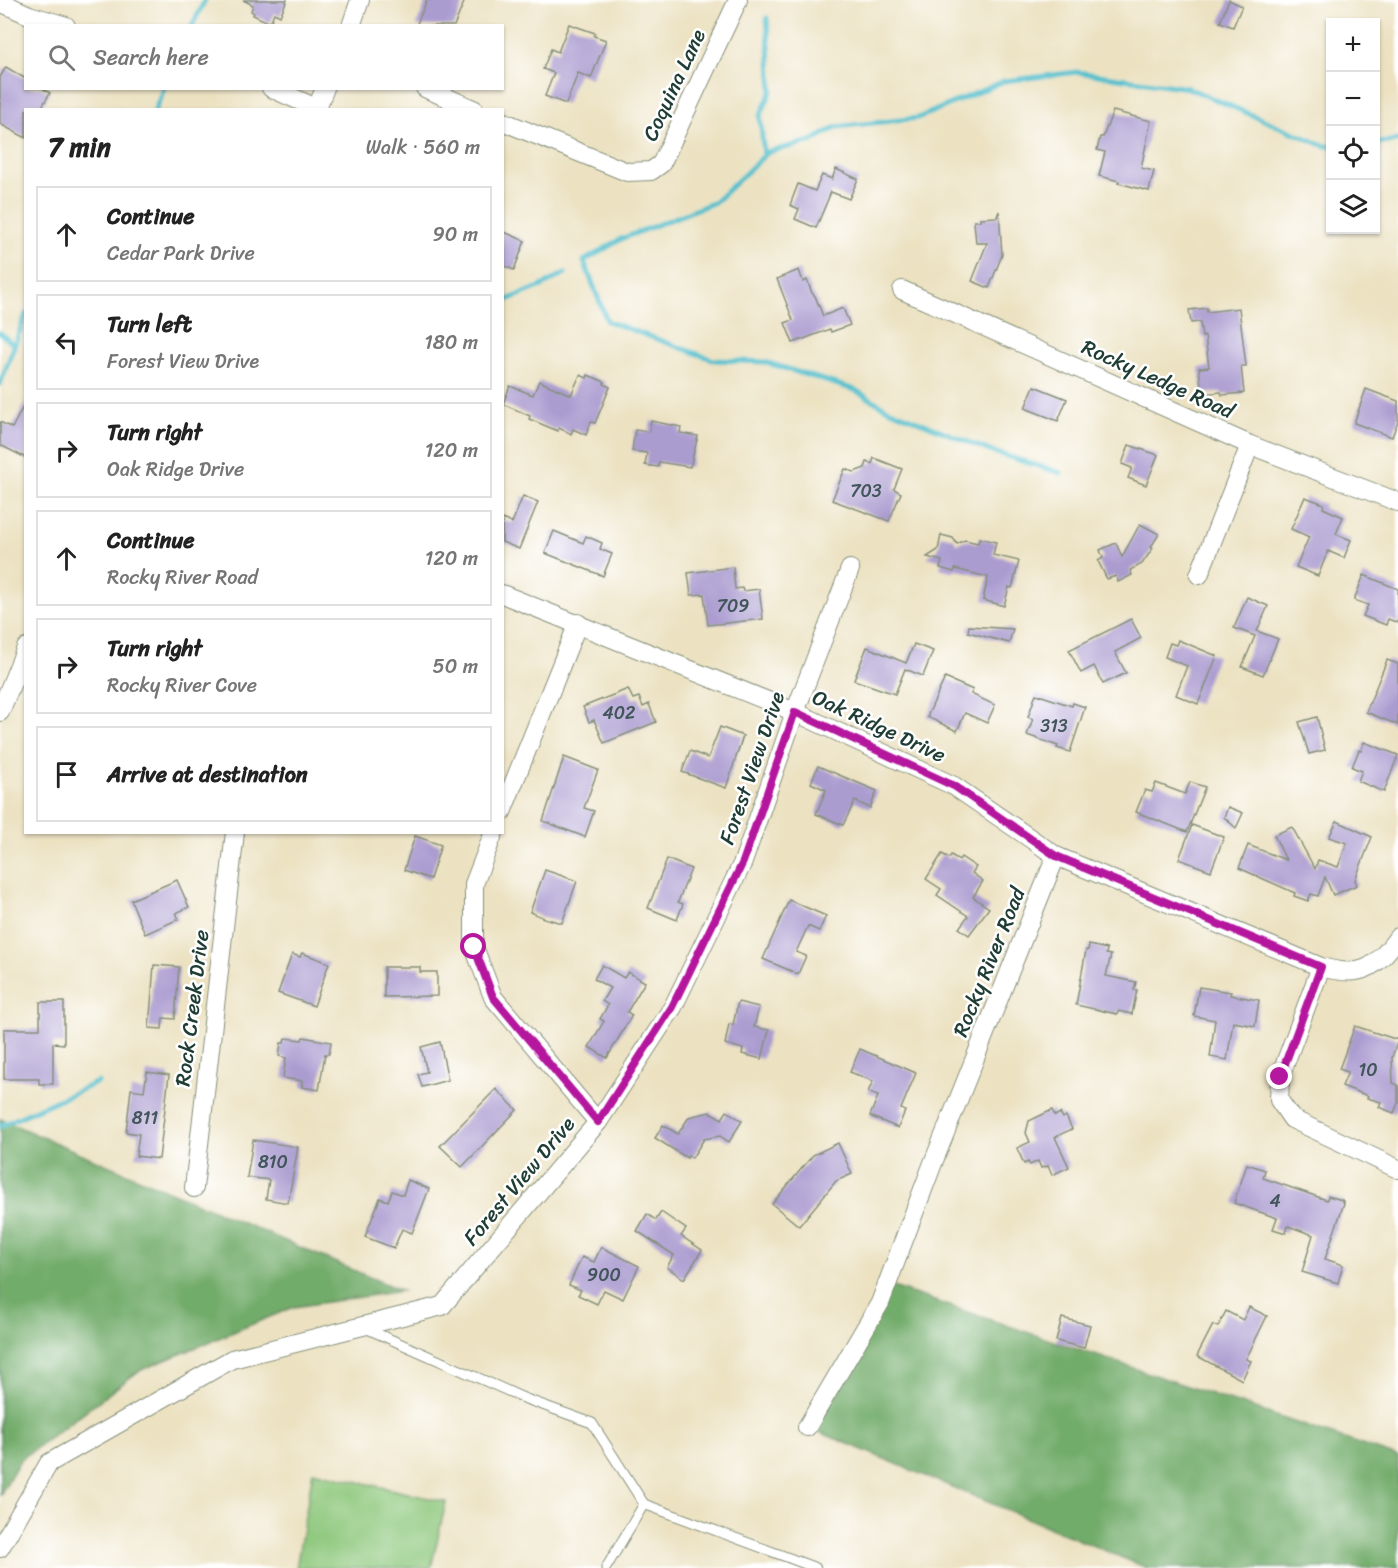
<!DOCTYPE html>
<meta charset="utf-8">
<style>
:root{--surface:#fff;--page:#f2f2f2;--text:#222;--muted:#767676;--line:#e0e0e0}
body{margin:0;font-family:Sriracha,sans-serif;background:var(--page);color:var(--text)}
.controls{position:absolute;right:18px;top:18px;display:grid;overflow:hidden;border-radius:0px;box-shadow:0 2px 4px #0004}
.controls button{width:54px;height:54px;display:grid;place-items:center;padding:0;border:0;border-bottom:2px solid var(--line);background:var(--surface);color:var(--text);font:30px sans-serif}
.stop{position:absolute;width:18px;height:18px;margin:-14px;border:4px solid #b5179e;border-radius:50%;background:#fff}
.stop.end{background:#b5179e;border-color:#fff;box-shadow:0 2px 6px #0008}
.list{margin:0;padding:0;list-style:none}
h2{display:flex;justify-content:space-between;align-items:center;height:78px;margin:0;padding:0 24px;font-size:26px}
h2 small{font-size:20px;font-weight:400;color:var(--muted)}
.list li{display:grid;grid-template-columns:39px 1fr auto;gap:18px;align-items:center;box-sizing:border-box;height:96px;margin:0 12px 12px;padding:0 12px;border:2px solid var(--line);border-radius:0px}
.list b{display:block;font-size:22px;white-space:nowrap}
.list p{margin:0;font-size:20px;white-space:nowrap;color:var(--muted)}
.list em{font-size:20px;font-style:normal;color:var(--muted)}
.icon{flex:none;width:33px;height:33px;fill:none;stroke:currentColor;stroke-width:2;stroke-linecap:round;stroke-linejoin:round}
.map{position:relative;flex:none;width:1398px;height:1568px;overflow:hidden}
.search{position:absolute;background:var(--surface);box-shadow:0 2px 4px #0004;left:24px;top:24px;width:480px;height:66px;display:flex;align-items:center;gap:15px;box-sizing:border-box;padding:0 21px;border-radius:0px;color:var(--muted);font-size:22px}
.panel{position:absolute;background:var(--surface);box-shadow:0 2px 4px #0004;left:24px;top:108px;width:480px;height:726px;border-radius:0px}
.map>svg:first-child{display:block}
.green{fill:#8dc77b;stroke:#568258;stroke-width:1.5}
.forest{fill:#72ac6b;stroke:#487450;stroke-width:1.5}
.lines{fill:none;stroke-linecap:round;stroke-linejoin:round}
.stream{stroke:#53bfcd;stroke-width:5}
.building{fill:#ab9cd0}
.lane-casing{stroke:#86907b;stroke-width:11}
.street-casing{stroke:#86907b;stroke-width:20}
.lane{stroke:#fff;stroke-width:9}
.street{stroke:#fff;stroke-width:18}
.route{stroke:#b5179e;stroke-width:8}
.labels{text-anchor:middle;dominant-baseline:central;stroke-width:5;stroke-linejoin:round;paint-order:stroke}
.number-label{font-size:18px;fill:#42555b}
.street-label{font-size:21px;fill:#1f3d34;stroke:#fff}
</style>
<div class="map">
<svg width="1398" height="1568" viewBox="0 0 1398 1568">
<rect width="100%" height="100%" fill="#fff"/>
<filter id="ink" filterUnits="userSpaceOnUse"><feTurbulence type="fractalNoise" baseFrequency=".0167" numOctaves="2"/><feDisplacementMap in="SourceGraphic" scale="12" xChannelSelector="R" yChannelSelector="G"/><feConvolveMatrix kernelMatrix="1 2 1 2 8 2 1 2 1" color-interpolation-filters="sRGB"/></filter>
<filter id="wash" filterUnits="userSpaceOnUse"><feTurbulence type="fractalNoise" baseFrequency=".008" numOctaves="4" result="noise"/><feDisplacementMap in="SourceGraphic" scale="24" xChannelSelector="R" yChannelSelector="G"/><feGaussianBlur stdDeviation="1.35" result="paint"/><feColorMatrix in="noise" values="0 0 0 0 0 0 0 0 0 0 0 0 0 0 0 0 0 1.4 0 .05"/><feComposite in="paint" operator="in"/></filter>
<g filter="url(#wash)">
<rect width="100%" height="100%" fill="#ece2c2"/>
<polygon class="green" points="313,1471 446,1502 431,1568 296,1568"/>
<g class="forest">
<polygon points="0,1119 402,1291 294,1307 139,1371 20,1460 0,1495"/>
<polygon points="887,1285 1398,1457 1398,1568 1147,1568 807,1427"/>
</g>
<g class="lines">
<g class="stream">
<polyline points="192,26 205,0"/>
<polyline points="155,110 164,88"/>
<polyline points="1376,143 1391,142 1398,140"/>
<polyline points="764,156 760,116 772,90 767,18"/>
<polyline points="502,302 542,286 565,273"/>
<polyline points="0,333 14,345"/>
<polyline points="0,384 26,314"/>
<polyline points="1061,473 990,451 886,408 855,390 765,362 714,360 607,321 584,261 621,239 715,202 768,152 812,141 836,127 918,118 1004,81 1077,72 1188,88 1325,146 1330,146"/>
<polyline points="0,1126 98,1082"/>
</g>
</g>
<g id="blocks">
<g class="building">
<polygon points="243,0 287,0 280,16 274,13 270,23 253,15 254,13 251,11 253,5"/>
<polygon points="427,0 465,0 454,26 416,26"/>
<polygon points="1229,0 1242,6 1233,27 1220,22"/>
<polygon points="569,24 595,33 594,36 606,40 591,78 578,73 566,104 545,96 554,73 543,69 551,49 558,52"/>
<polygon points="6,67 26,79 26,88 42,88 50,93 40,110 26,110 26,138 0,124 0,77"/>
<polygon points="1113,111 1151,121 1141,168 1154,171 1149,191 1118,183 1119,181 1099,176 1105,152 1097,150 1100,137 1103,137"/>
<polygon points="836,169 858,179 849,199 831,192 816,228 795,219 799,209 790,205 798,184 815,191 822,175 832,179"/>
<polygon points="999,211 1002,255 989,288 972,281 987,243 976,243 974,221 980,221 980,218 997,217"/>
<polygon points="502,231 525,241 514,270 502,265"/>
<polygon points="799,270 803,282 807,280 812,293 815,296 823,316 843,308 850,325 831,332 830,329 793,343 785,323 793,320 777,279"/>
<polygon points="1207,308 1207,312 1239,308 1246,366 1241,366 1244,393 1222,395 1221,392 1202,394 1199,368 1209,367 1205,336 1202,337 1200,322 1191,323 1189,310"/>
<polygon points="580,375 587,378 588,375 605,382 604,384 610,387 595,423 591,422 586,435 573,429 571,434 559,428 558,431 529,419 530,416 503,404 510,386 533,395 539,381 571,395"/>
<polygon points="1034,386 1067,399 1058,421 1025,408"/>
<polygon points="1366,389 1398,401 1398,421 1392,437 1354,423"/>
<polygon points="26,401 26,458 0,445 0,422 12,428"/>
<polygon points="651,421 681,427 680,433 698,436 690,467 659,462 658,467 645,465 647,453 632,451 635,430 649,432"/>
<polygon points="1129,445 1158,455 1146,485 1128,478 1132,468 1122,464"/>
<polygon points="874,458 902,469 894,489 901,493 889,521 832,500 845,469 854,472 865,468 867,462 872,464"/>
<polygon points="523,496 538,502 519,549 502,542 502,519 512,523"/>
<polygon points="1305,497 1324,504 1323,508 1343,517 1336,534 1351,540 1344,558 1328,551 1318,576 1296,567 1309,537 1291,529"/>
<polygon points="1140,524 1159,534 1151,547 1153,548 1142,564 1130,570 1132,575 1118,582 1116,576 1107,579 1098,561 1103,558 1100,550 1116,543 1122,557"/>
<polygon points="554,531 583,543 586,536 602,543 600,549 612,554 603,576 545,553"/>
<polygon points="941,535 953,538 957,544 965,540 978,543 979,538 996,542 993,555 1019,561 1012,588 1009,587 1004,606 983,600 988,577 955,569 954,572 940,568 942,561 927,557 938,550"/>
<polygon points="733,567 735,589 742,588 743,591 759,589 763,619 708,625 704,594 691,595 688,573"/>
<polygon points="1364,575 1398,589 1398,623 1388,619 1386,625 1363,616 1368,605 1354,600"/>
<polygon points="1247,597 1268,606 1257,631 1278,639 1263,675 1242,667 1255,636 1234,628"/>
<polygon points="1131,619 1141,638 1115,652 1126,673 1103,684 1094,666 1081,673 1069,650"/>
<polygon points="969,626 1013,629 1009,643 968,632"/>
<polygon points="1178,640 1217,656 1198,704 1176,695 1187,666 1165,657 1170,643 1176,645"/>
<polygon points="914,644 933,651 923,676 905,669 895,694 854,680 867,647 906,663"/>
<polygon points="1387,660 1398,664 1398,725 1366,712"/>
<polygon points="945,678 973,690 971,694 995,705 987,723 965,713 957,731 927,717"/>
<polygon points="628,689 633,699 639,697 643,707 649,704 656,722 604,743 594,720 589,722 583,707"/>
<polygon points="1036,694 1072,706 1073,703 1085,707 1070,752 1057,748 1058,746 1027,735 1033,719 1028,717"/>
<polygon points="1317,717 1325,750 1309,754 1299,722"/>
<polygon points="720,727 743,736 726,788 682,772 690,751 708,758"/>
<polygon points="1364,742 1398,755 1384,792 1358,781 1362,771 1352,767 1359,750 1361,751"/>
<polygon points="564,757 598,770 584,808 594,811 585,837 543,821"/>
<polygon points="818,766 877,791 870,808 855,801 843,825 816,814 826,790 811,783"/>
<polygon points="1190,782 1205,787 1187,832 1136,812 1145,790 1152,792 1156,783 1185,794"/>
<polygon points="1228,807 1243,813 1236,828 1224,817"/>
<polygon points="1337,821 1372,837 1355,880 1357,885 1333,895 1325,877 1318,896 1311,894 1308,901 1294,896 1295,893 1239,868 1248,845 1286,860 1274,835 1292,827 1315,869 1318,860 1338,867 1347,843 1329,837"/>
<polygon points="1192,825 1224,837 1211,871 1179,859"/>
<polygon points="415,836 441,845 430,879 404,870"/>
<polygon points="942,854 949,858 951,855 959,860 961,857 976,867 972,873 983,881 973,897 989,908 969,935 959,928 968,916 937,895 941,889 926,879"/>
<polygon points="667,859 691,869 678,902 683,904 677,920 648,908"/>
<polygon points="545,870 577,881 562,923 544,918 530,912"/>
<polygon points="177,880 189,907 176,913 179,919 145,934 131,900"/>
<polygon points="789,900 826,916 819,931 808,926 796,952 806,956 798,974 763,959"/>
<polygon points="1089,945 1107,949 1106,954 1111,955 1106,976 1136,982 1134,990 1137,990 1132,1014 1118,1011 1117,1014 1076,1005 1086,950 1088,950"/>
<polygon points="302,953 329,963 314,1006 278,993 292,954 300,957"/>
<polygon points="154,965 179,967 175,1019 163,1018 162,1029 149,1028"/>
<polygon points="602,965 624,978 628,972 645,982 627,1012 632,1015 607,1058 589,1047 604,1021 600,1019 608,1005 602,1001 610,988 594,979"/>
<polygon points="384,967 420,967 420,972 437,972 437,996 384,997"/>
<polygon points="1199,987 1231,992 1230,995 1259,1000 1255,1026 1233,1022 1227,1060 1210,1057 1215,1020 1194,1016"/>
<polygon points="40,1002 64,1002 64,1044 53,1043 53,1084 39,1084 39,1079 4,1079 4,1029 40,1029"/>
<polygon points="738,1002 759,1007 754,1027 769,1030 762,1059 742,1054 743,1049 725,1044 729,1024 733,1025"/>
<polygon points="1355,1026 1398,1040 1392,1057 1393,1083 1398,1085 1398,1103 1394,1113 1379,1107 1381,1102 1367,1098 1368,1096 1342,1086 1348,1072 1339,1069"/>
<polygon points="303,1037 331,1042 329,1054 325,1054 319,1090 302,1087 302,1081 283,1078 286,1058 279,1056 281,1043 284,1043 285,1038 302,1040"/>
<polygon points="440,1042 448,1080 422,1087 418,1074 427,1072 421,1047"/>
<polygon points="860,1049 916,1073 901,1109 905,1111 898,1128 870,1116 878,1096 868,1092 873,1081 850,1072"/>
<polygon points="147,1072 169,1075 159,1159 136,1156 139,1134 126,1132 131,1089 144,1091"/>
<polygon points="496,1089 517,1110 462,1167 440,1146"/>
<polygon points="1052,1110 1055,1116 1060,1113 1063,1118 1066,1116 1072,1129 1055,1137 1069,1167 1052,1175 1048,1166 1041,1168 1038,1161 1030,1165 1028,1162 1024,1164 1017,1148 1030,1142 1026,1133 1029,1121"/>
<polygon points="727,1111 742,1121 729,1142 720,1136 704,1139 692,1158 688,1155 687,1158 655,1138 663,1125 678,1134 689,1117 710,1112 722,1119"/>
<polygon points="253,1140 298,1147 288,1203 266,1199 269,1180 247,1177"/>
<polygon points="838,1143 852,1174 836,1181 799,1226 772,1204 813,1155"/>
<polygon points="1247,1164 1265,1170 1263,1178 1327,1200 1328,1196 1342,1200 1344,1203 1325,1259 1343,1265 1338,1283 1302,1272 1313,1235 1288,1226 1286,1233 1273,1229 1277,1218 1234,1203"/>
<polygon points="408,1180 429,1189 412,1233 402,1229 394,1248 365,1237 380,1198 388,1201 392,1191 403,1195"/>
<polygon points="661,1212 686,1229 681,1236 702,1250 684,1279 667,1267 674,1255 637,1231 647,1214 656,1220"/>
<polygon points="601,1247 639,1266 623,1299 604,1290 597,1304 578,1295 581,1290 569,1285 582,1257 594,1262"/>
<polygon points="1249,1307 1267,1316 1246,1359 1251,1361 1242,1380 1197,1356 1213,1325 1218,1327 1226,1311 1243,1320"/>
<polygon points="1062,1318 1090,1325 1084,1348 1056,1341"/>
</g>
</g>
</g>
<g filter="url(#ink)">
<use href="#blocks" fill-opacity="0" stroke="#86907b" stroke-width="1.5"/>
<g class="lines">
<g class="lane-casing">
<g id="lane">
<polyline points="365,1328 526,1399 592,1423 644,1504"/>
<polyline points="606,1568 644,1504 816,1568"/>
</g>
</g>
<g class="street-casing">
<g id="street">
<polyline points="0,2 29,15 66,26"/>
<polyline points="351,26 360,0"/>
<polyline points="271,88 316,108"/>
<polyline points="425,88 475,110"/>
<polyline points="316,110 325,88"/>
<polyline points="502,121 627,172 651,171 661,164 665,156 738,0"/>
<polyline points="902,290 1250,445 1398,502"/>
<polyline points="1199,575 1250,445"/>
<path d="M502,594L795,712L954,786L1056,856L1321,967C1360,978 1375,970 1398,937"/>
<polyline points="0,712 26,648"/>
<polyline points="502,812 578,623"/>
<polyline points="494,832 474,884 474,947 493,997 598,1122"/>
<polyline points="1321,967 1280,1077 1279,1100 1292,1119 1398,1169"/>
<polyline points="194,1188 235,832"/>
<polyline points="807,1427 880,1303 933,1163 1056,856"/>
<polyline points="0,1548 49,1463 232,1359 442,1306 598,1122 673,1007 743,862 795,712 850,569"/>
</g>
</g>
<use href="#lane" class="lane"/>
<use href="#street" class="street"/>
</g>
</g>
<g class="lines" filter="url(#ink)">
<polyline class="route" points="474,947 493,997 598,1122 672,1007 743,862 795,712 954,786 1056,856 1321,967 1280,1077"/>
</g>
<g class="labels">
<g class="number-label">
<text x="866" y="491">703</text>
<text x="733" y="606">709</text>
<text x="619" y="713">402</text>
<text x="1054" y="726">313</text>
<text x="1368" y="1070">10</text>
<text x="145" y="1118">811</text>
<text x="273" y="1162">810</text>
<text x="1275" y="1201">4</text>
<text x="604" y="1275">900</text>
</g>
<g class="street-label">
<text transform="translate(674 85) rotate(-65)">Coquina Lane</text>
<text transform="translate(1158 379) rotate(24)">Rocky Ledge Road</text>
<text transform="translate(879 726) rotate(25)">Oak Ridge Drive</text>
<text transform="translate(752 768) rotate(-71)">Forest View Drive</text>
<text transform="translate(989 962) rotate(-68)">Rocky River Road</text>
<text transform="translate(192 1008) rotate(-83)">Rock Creek Drive</text>
<text transform="translate(519 1181) rotate(-50)">Forest View Drive</text>
</g>
</g>
</svg>
<div class="controls">
<button>+</button>
<button>−</button>
<button><svg class="icon" aria-label="locate" viewBox="0 0 24 24"><circle cx="12" cy="12" r="6"/><path d="M12 2v4M12 18v4M2 12h4M18 12h4"/></svg></button>
<button><svg class="icon" aria-label="layers" viewBox="0 0 24 24"><path d="M12 4l9 5-9 5-9-5zM3 14l9 5 9-5"/></svg></button>
</div>
<div class="stop" style="left:474px;top:947px"></div>
<div class="stop end" style="left:1280px;top:1077px"></div>
<div class="search"><svg class="icon" aria-label="search" viewBox="0 0 24 24"><circle cx="10" cy="10" r="6"/><path d="M15 15l6 6"/></svg>Search here</div>
<section class="panel">
<h2>7 min<small>Walk · 560 m</small></h2>
<ul class="list">
<li><svg class="icon" aria-label="ahead" viewBox="0 0 24 24"><path d="M12 20V5M6 11l6-6 6 6"/></svg><div><b>Continue</b><p>Cedar Park Drive</p></div><em>90 m</em></li>
<li><svg class="icon" aria-label="left" viewBox="0 0 24 24"><path d="M17 20v-9H6M10 6l-5 5 5 5"/></svg><div><b>Turn left</b><p>Forest View Drive</p></div><em>180 m</em></li>
<li><svg class="icon" aria-label="right" viewBox="0 0 24 24"><path d="M7 20v-9h11M14 6l5 5-5 5"/></svg><div><b>Turn right</b><p>Oak Ridge Drive</p></div><em>120 m</em></li>
<li><svg class="icon" aria-label="ahead" viewBox="0 0 24 24"><path d="M12 20V5M6 11l6-6 6 6"/></svg><div><b>Continue</b><p>Rocky River Road</p></div><em>120 m</em></li>
<li><svg class="icon" aria-label="right" viewBox="0 0 24 24"><path d="M7 20v-9h11M14 6l5 5-5 5"/></svg><div><b>Turn right</b><p>Rocky River Cove</p></div><em>50 m</em></li>
<li><svg class="icon" aria-label="arrive" viewBox="0 0 24 24"><path d="M6 21V4h12l-3 4 3 4H6"/></svg><div><b>Arrive at destination</b></div></li>
</ul>
</section>
</div>
